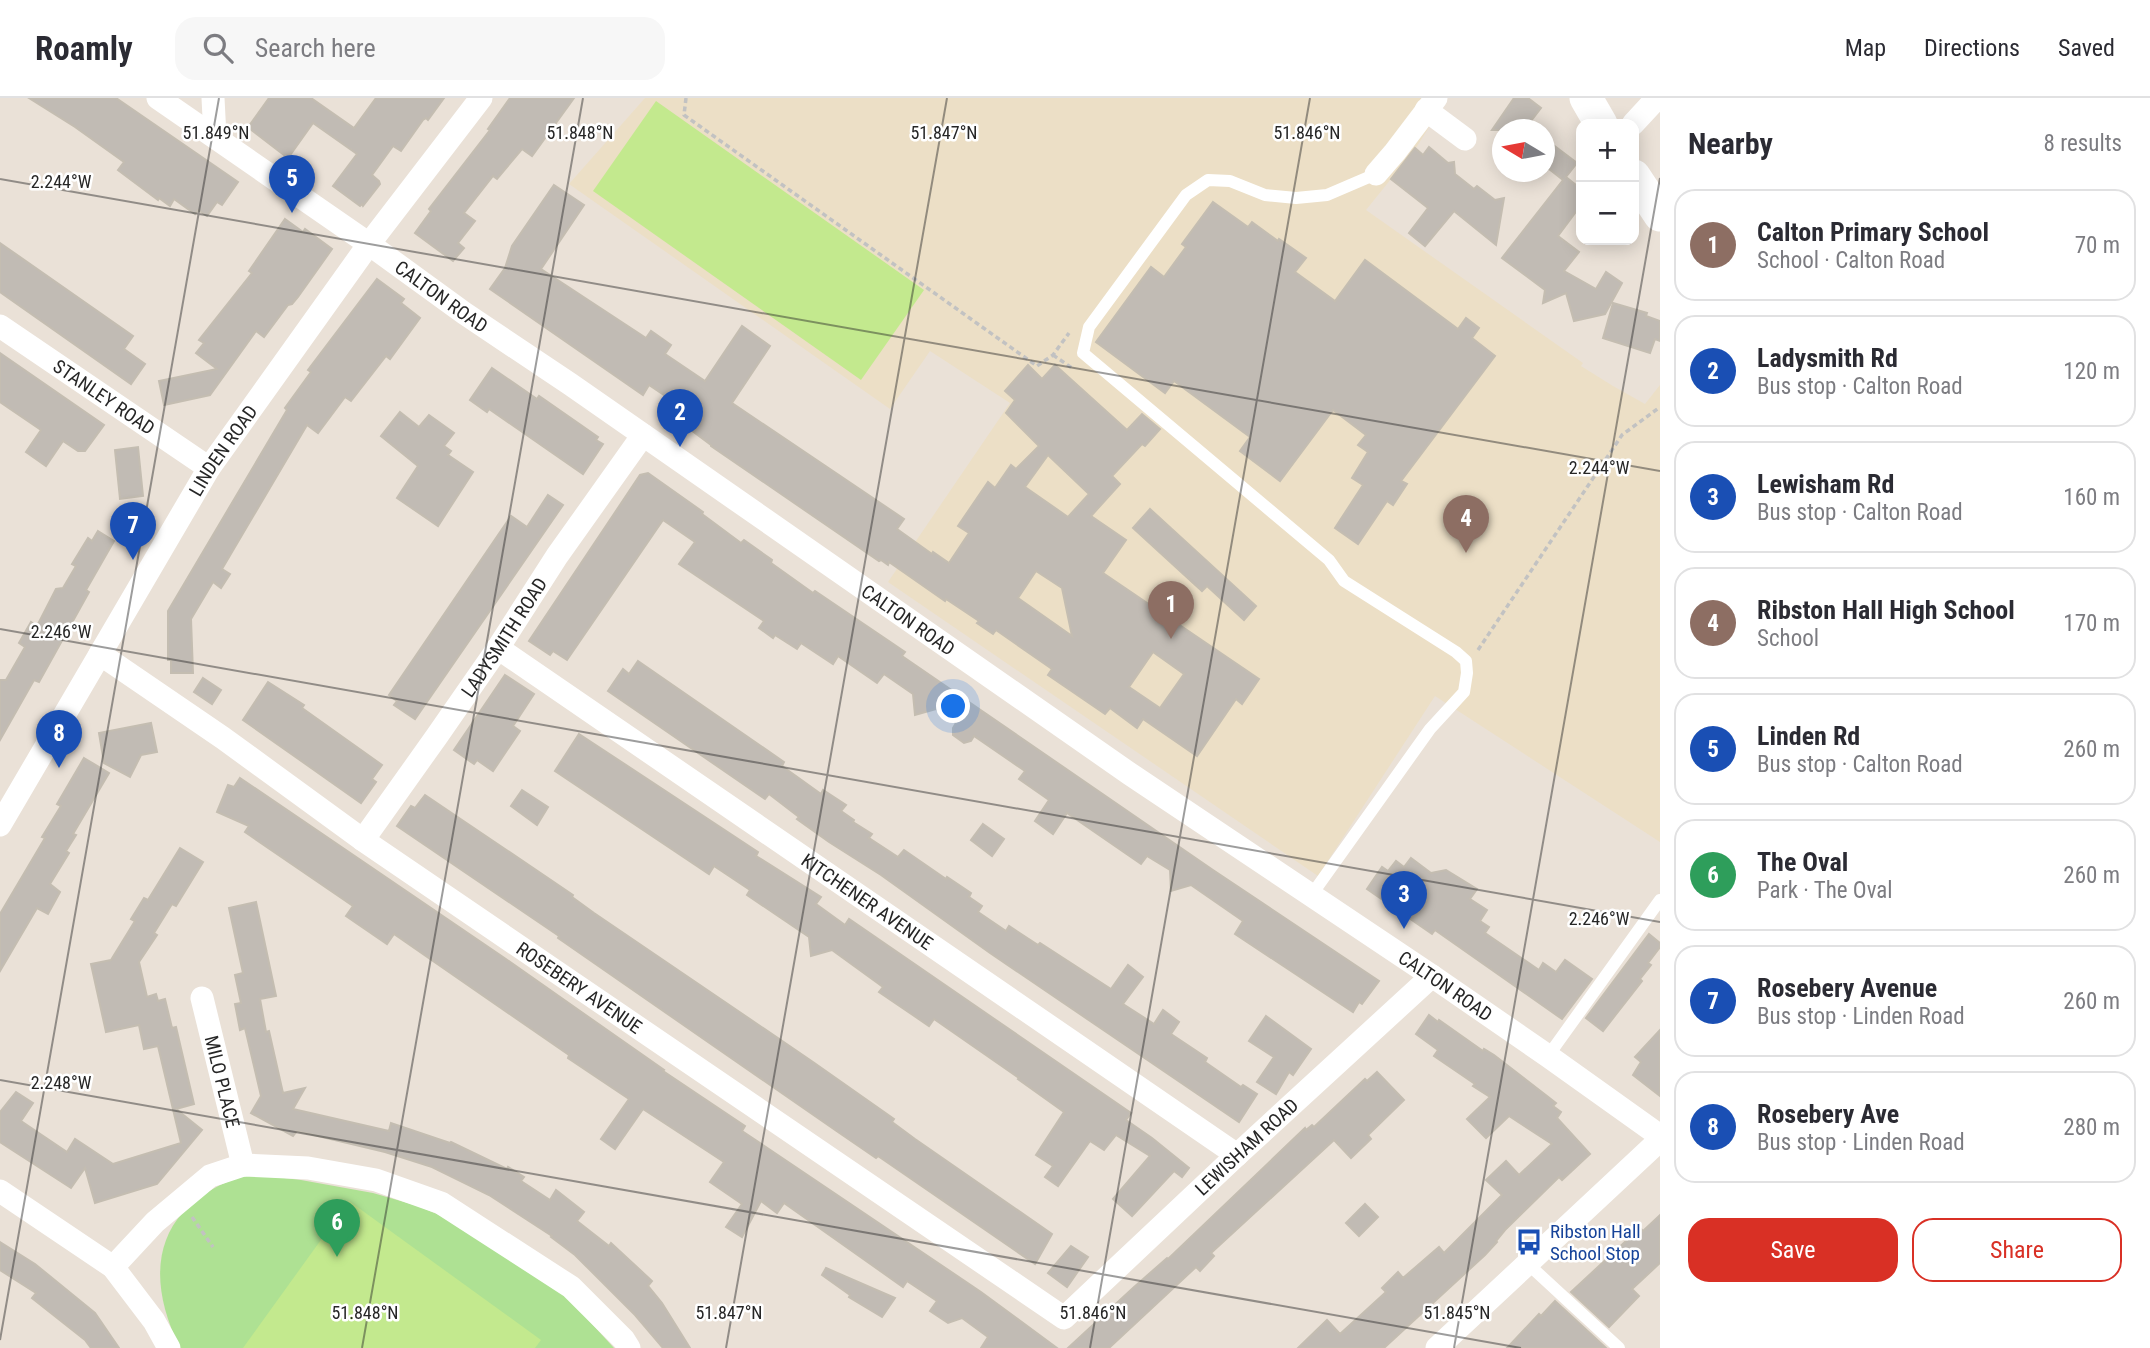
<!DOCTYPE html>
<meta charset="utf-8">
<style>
:root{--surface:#fff;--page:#f7f7f7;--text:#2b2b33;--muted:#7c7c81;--line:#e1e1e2;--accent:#d93025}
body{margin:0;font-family:"Roboto Condensed",sans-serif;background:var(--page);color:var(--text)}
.controls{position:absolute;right:21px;top:21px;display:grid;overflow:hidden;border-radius:14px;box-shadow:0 4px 18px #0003}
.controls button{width:63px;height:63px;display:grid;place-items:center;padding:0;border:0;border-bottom:2px solid var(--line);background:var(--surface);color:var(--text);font:35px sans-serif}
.compass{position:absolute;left:1492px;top:21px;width:63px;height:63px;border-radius:50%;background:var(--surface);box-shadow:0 4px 18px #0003;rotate:280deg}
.you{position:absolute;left:954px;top:609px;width:24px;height:24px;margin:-18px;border:5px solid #fff;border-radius:50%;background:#1a73e8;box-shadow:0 0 0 10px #1a73e833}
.badge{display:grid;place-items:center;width:46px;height:46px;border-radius:50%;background:var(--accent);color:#fff;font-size:23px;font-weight:700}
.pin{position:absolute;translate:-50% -58px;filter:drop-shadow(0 2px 4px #0008)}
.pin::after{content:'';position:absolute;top:37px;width:24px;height:21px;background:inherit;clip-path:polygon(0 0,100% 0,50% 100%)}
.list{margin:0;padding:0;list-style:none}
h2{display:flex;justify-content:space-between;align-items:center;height:91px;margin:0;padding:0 28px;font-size:30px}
h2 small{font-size:23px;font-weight:400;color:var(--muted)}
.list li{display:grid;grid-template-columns:46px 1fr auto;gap:21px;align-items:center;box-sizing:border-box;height:112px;margin:0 14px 14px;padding:0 14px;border:2px solid var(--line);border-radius:21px}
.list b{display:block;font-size:26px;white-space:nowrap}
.list p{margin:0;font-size:23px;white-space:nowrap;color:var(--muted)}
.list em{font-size:23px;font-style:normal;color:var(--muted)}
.actions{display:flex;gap:14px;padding:21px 28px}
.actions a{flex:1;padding:16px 0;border:2px solid var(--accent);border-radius:21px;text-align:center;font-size:24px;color:var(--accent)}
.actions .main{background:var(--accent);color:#fff}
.icon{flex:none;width:38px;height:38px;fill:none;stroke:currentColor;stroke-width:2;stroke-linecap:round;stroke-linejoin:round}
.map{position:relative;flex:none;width:1660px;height:1250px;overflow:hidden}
header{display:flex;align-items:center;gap:42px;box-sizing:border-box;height:98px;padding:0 35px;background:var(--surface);border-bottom:2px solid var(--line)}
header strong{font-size:33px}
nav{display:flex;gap:38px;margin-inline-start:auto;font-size:24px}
.search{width:490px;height:63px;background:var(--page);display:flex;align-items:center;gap:18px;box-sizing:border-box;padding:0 24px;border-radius:21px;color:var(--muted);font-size:26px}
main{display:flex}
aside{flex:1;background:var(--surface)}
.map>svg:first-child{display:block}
.education{fill:#ecdfc6}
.green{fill:#aee193}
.pitch{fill:#c3e98e}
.building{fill:#c1bbb4;stroke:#c4bdb1;stroke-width:2;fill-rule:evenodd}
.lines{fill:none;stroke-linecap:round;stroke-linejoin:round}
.path{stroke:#c2c2c2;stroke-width:3.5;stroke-dasharray:5 3.5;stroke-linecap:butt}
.service{stroke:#fff;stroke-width:12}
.minor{stroke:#fff;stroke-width:23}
.secondary{stroke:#fff;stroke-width:33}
.ticks{fill:none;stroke:#262626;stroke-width:2;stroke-opacity:0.45}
.labels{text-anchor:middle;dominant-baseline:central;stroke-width:5;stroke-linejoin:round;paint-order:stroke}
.street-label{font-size:19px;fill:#262626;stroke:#fff}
.transit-label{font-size:19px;fill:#164399;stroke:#fff;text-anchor:start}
.ticks-label{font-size:18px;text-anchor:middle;fill:#262626;stroke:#fff;stroke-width:5;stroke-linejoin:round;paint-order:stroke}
</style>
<header>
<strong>Roamly</strong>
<div class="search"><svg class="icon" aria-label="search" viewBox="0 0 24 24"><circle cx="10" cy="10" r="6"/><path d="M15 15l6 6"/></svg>Search here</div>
<nav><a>Map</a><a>Directions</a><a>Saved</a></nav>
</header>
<main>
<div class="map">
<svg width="1660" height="1250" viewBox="0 0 1660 1250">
<rect width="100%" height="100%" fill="#eae1d7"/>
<polygon class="education" points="645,0 1447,0 1416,50 1366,112 1583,265 1581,268 1613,288 1645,306 1660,287 1660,744 1435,598 1318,778 888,484 1010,305 930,253 890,311 569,86"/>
<path class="green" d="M249,1076L301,1082L373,1095L418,1108L458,1125L561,1192L614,1250H180C140,1169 159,1103 249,1076Z"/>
<g class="pitch">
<polygon points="656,3 924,192 861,282 593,93"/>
<polygon points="349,1103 541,1242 535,1250 243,1250"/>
</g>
<g class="building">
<polygon points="29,0 116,0 238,84 222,107 217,104 207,118 198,112 195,116 174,101 170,108 159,100 158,102 118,72 124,64 75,29"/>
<polygon points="269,0 311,0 354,30 376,0 444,0 428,22 426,20 423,22 401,53 393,48 372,77 379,83 380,86 363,108 362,106 360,108 333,88 357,56 313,25 288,60 250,31 251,29 249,28"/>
<polygon points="510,0 574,0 532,58 522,51 497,81 493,78 464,115 475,123 458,145 464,150 453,163 415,135 431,113 429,111 490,32 488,31"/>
<polygon points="1514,0 1528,0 1541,10 1524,32 1492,32"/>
<polygon points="1544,40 1577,65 1566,79 1581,91 1581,107 1558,138 1579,154 1564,173 1596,191 1606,174 1622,185 1605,216 1574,223 1566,195 1543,205 1545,192 1502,160 1563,82 1544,67"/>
<polygon points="1429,49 1448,65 1454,64 1455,76 1474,91 1477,88 1495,102 1504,100 1496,147 1454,113 1425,148 1409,135 1428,110 1391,81 1415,50 1423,57"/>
<path d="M554,87L584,107L541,171L646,240L651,233L671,247L665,256L705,283L742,228L770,248L732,305L904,421L897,431L932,456L933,454L949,465L969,435L958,428L988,384L995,390L1011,367L1016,371L1039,348L1006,315L1015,302L1005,293L1028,267L1042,281L1055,267L1127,332L1142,316L1160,331L1145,348L1142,346L1112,378L1120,386L1091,418L1126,442L1103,475L1259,581L1242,606L1236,601L1197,658L1143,621L1137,630L1110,610L1105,616L1048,577L1052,571L996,532L993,536L977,525L979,523L946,501L945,503L889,464L888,467L881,462L879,463L711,348V347L687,329L695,318L649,287L643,297L490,191L505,170L512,148ZM1048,357L1089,396L1068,419L1025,389ZM1036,473L1062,490L1072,538L1018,500ZM1153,554L1184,576L1160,610L1129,589Z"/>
<polygon points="1213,104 1248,129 1252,124 1278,143 1279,141 1306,160 1295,174 1335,203 1365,162 1458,231 1466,220 1479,230 1472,240 1495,258 1401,383 1407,386 1393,407 1387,403 1358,446 1335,430 1363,387 1352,380 1368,354 1358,347 1366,337 1333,312 1280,383 1240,353 1250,339 1174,283 1165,295 1096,244 1151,169 1164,179 1186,149 1182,146"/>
<polygon points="285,121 303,134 305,131 332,151 298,199 292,206 288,207 264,239 256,233 210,297 164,307 159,283 217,271 196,255 204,245 199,242 252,175 249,173"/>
<polygon points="0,145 133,238 124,251 145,266 131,286 0,194"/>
<polygon points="377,181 404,201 401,205 420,220 390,261 386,258 351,303 345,299 318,335 307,327 222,471 230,476 221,490 213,484 191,521 193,575 171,575 171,562 168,562 168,513 287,312 285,310 311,274 308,272"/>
<polygon points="1613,205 1647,215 1646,218 1660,223 1660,243 1655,241 1650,255 1603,240"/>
<polygon points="0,255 104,327 85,353 78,353 63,343 46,368 26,354 41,332 0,304"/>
<polygon points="492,270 537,301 539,298 598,339 596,342 603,346 583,376 489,311 487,314 470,302"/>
<polygon points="400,314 419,329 429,317 454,335 444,348 451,353 448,357 473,374 438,428 397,400 418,368 381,338"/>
<polygon points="138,349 143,398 120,401 115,352"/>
<polygon points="648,375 703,414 702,416 741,445 744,442 772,462 771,465 813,495 815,493 905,554 902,558 1213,772 1379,883 1362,906 1359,904 1353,914 1235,836 1243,823 1191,787 1171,793 1170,772 1147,758 1141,766 1067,715 1053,736 1035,723 1049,702 1019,681 1025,673 974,638 971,643 964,645 953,637 953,630 956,625 936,611 915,617 913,596 884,576 877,585 838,558 833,566 801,545 797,551 775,537 773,540 759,530 764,523 679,466 695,444 663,422 567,562 553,553 550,557 529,543 640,377"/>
<polygon points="548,397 563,407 415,621 394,607 397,603 389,597 511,418 527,429"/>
<polygon points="1150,411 1256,508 1244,522 1207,488 1202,493 1133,430"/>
<polygon points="98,433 114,443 86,492 89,494 39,584 34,582 0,642 0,582 6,582 25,549 19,545 31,524 37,528 56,491 63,490 76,468 72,466 88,440 92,443"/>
<polygon points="638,563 784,664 782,668 821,696 823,692 846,707 841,713 854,722 853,724 872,736 869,740 898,759 904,752 946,781 947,779 971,795 969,799 982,808 978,814 1006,833 1009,828 1038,847 1040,845 1111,891 1128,867 1143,879 1123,906 1154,926 1163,912 1179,924 1171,936 1207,960 1205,964 1241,989 1243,987 1257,996 1239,1024 990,855 881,777 829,744 797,721 799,719 769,696 765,701 608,593 623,571 629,576"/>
<polygon points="505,577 534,596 513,628 520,633 493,673 477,662 474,666 454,652"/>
<polygon points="203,580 221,592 212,606 194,594"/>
<polygon points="268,584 304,607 302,610 382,667 372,681 376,684 361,705 243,622"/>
<polygon points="151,625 157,654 141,657 130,679 104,665 99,635"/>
<polygon points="579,636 758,754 756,758 821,799 816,806 845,827 849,821 1131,1015 1126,1022 1152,1040 1189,1070 1182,1079 1174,1073 1132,1118 1113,1101 1150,1058 1116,1037 1104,1052 1090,1043 1058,1088 1045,1079 1053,1068 1036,1057 1064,1014 1018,981 1019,980 934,921 929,928 879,894 883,889 832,852 811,858 809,839 747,797 750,792 714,768 709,776 555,673"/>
<polygon points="84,660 109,675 73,736 76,737 66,753 69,755 50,786 60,794 48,816 37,810 0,873 0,816 45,740 42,739 61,708 57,706"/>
<polygon points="240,680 503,859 664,972 663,973 745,1028 742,1033 981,1194 1057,1250 981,1250 988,1239 962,1220 948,1225 930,1213 937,1203 907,1183 903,1189 784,1105 777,1115 761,1103 742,1139 726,1129 742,1106 710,1084 724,1064 643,1011 615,1051 601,1041 629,1001 568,960 569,957 394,836 387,846 346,818 353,808 245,734 249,728 217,714 228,687 234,689"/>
<polygon points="522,692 548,709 537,727 511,708"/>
<polygon points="425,697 573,797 572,799 594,815 813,964 894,1021 892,1024 915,1041 1052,1136 1035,1166 878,1058 876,1060 838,1034 558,840 559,838 397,728 411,708 415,710"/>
<polygon points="983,726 1004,741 992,758 971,742"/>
<polygon points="180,750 203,764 176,808 172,806 154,835 157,837 139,864 147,899 156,896 158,903 165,901 172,930 176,929 194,1006 176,1011 202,1032 157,1086 95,1105 85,1070 71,1090 0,1044 0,1014 16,994 33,1005 21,1023 67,1054 75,1041 113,1066 181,1045 158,948 144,951 139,927 106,934 91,866 111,862 135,823 131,821 144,800 148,802"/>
<polygon points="1411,760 1431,775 1446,772 1477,791 1470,801 1487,812 1480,823 1489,829 1485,835 1539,872 1543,865 1556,874 1565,862 1592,881 1562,921 1435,832 1432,836 1367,791 1382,769 1388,773 1396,763 1404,769"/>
<polygon points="256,804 276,898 260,901 266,934 269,933 283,995 305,990 293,1011 389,1033 391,1025 450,1045 451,1044 507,1071 508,1069 524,1079 521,1083 550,1102 556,1092 584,1114 577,1123 609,1148 611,1145 652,1183 648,1188 662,1205 690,1250 663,1250 635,1217 575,1157 551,1139 552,1138 489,1097 432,1069 385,1054 297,1033 293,1038 251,1015 261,998 245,930 240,932 235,906 241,905 235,877 243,875 229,810"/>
<polygon points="1649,836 1660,845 1660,849 1648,865 1651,867 1640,881 1642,883 1603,933 1586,920"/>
<polygon points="1429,917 1438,924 1439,922 1483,953 1484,951 1494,957 1547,998 1556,1005 1553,1008 1561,1014 1557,1020 1590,1056 1562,1082 1559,1079 1505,1132 1496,1143 1497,1144 1485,1157 1384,1250 1298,1250 1327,1222 1340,1236 1386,1194 1382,1190 1398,1174 1403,1180 1439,1149 1444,1155 1502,1097 1486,1082 1506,1063 1519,1077 1552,1046 1509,1018 1486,1040 1467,1021 1490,999 1473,988 1475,986 1434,958 1438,952 1416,936"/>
<polygon points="1266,918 1311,951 1293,977 1289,974 1276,996 1257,984 1274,959 1249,943"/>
<polygon points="1660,932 1660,998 1633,977 1641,964 1635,959"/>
<polygon points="1377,974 1404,1002 1368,1037 1371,1041 1351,1060 1334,1042 1211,1155 1214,1158 1200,1173 1196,1169 1109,1250 1068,1250 1133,1190 1167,1160 1168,1161 1305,1030 1306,1032 1312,1027 1314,1029 1365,981 1367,983"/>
<polygon points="1365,1106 1378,1119 1359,1138 1346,1125"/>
<polygon points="1660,1117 1660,1165 1632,1191 1639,1198 1609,1229 1571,1194 1640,1130 1643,1133"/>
<polygon points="0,1144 35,1166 95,1215 119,1250 91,1250 85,1242 32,1200 36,1195 0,1172"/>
<polygon points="1071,1148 1088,1159 1067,1189 1048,1175"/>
<polygon points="826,1170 895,1200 882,1219 849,1199 850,1197 822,1177"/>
<polygon points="1555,1203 1606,1250 1507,1250 1539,1216 1541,1218"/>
</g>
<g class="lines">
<g class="path">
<polyline points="686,0 684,17 1037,268 1053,257 1069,235"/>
<polyline points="1053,257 1072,270"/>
<polyline points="1478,552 1622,337 1660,309"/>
<polyline points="192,1119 213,1149"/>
</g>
<g class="service">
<polyline points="1310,799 1430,631 1464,594 1467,575 1466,563 1456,554 1344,483 1329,462 1083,255 1089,229 1186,97 1208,82 1230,83 1265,97 1296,100 1327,97 1376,76"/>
<polyline points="1548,958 1660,802"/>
<polyline points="1528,1166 1619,1250"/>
</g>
<g class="minor">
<path id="s1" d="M158,0L369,146L464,215L570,286L1130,676L1432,878L1548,958L1660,1038"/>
<polyline points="213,0 215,39"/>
<polyline points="1426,12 1465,41"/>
<polyline points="1633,26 1657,0"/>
<polyline points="1376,76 1395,54 1436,0"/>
<path id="s2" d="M0,228L209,370"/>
<path id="s3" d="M498,550L1237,1057"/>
<path id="s4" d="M100,556L223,640L363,742L1064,1220L1237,1057L1432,878"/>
<path id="s5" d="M0,727L209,370L369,146L481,0"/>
<path id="s6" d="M363,742L437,638L498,550L557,458L643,337"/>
<path id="s7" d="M202,900L243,1067"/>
<polyline points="0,1093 113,1169 154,1223 169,1250"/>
<polyline points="113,1169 155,1124 210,1078 243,1067 308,1070 376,1082 441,1105 571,1189 624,1242 629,1250"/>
<polyline points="1437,1250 1660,1042"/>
</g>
<g class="secondary">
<polyline points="1586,0 1601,26"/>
<polyline points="1634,78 1660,117"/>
</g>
</g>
<path class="ticks" d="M0,81L1660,373M0,531L1660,824M0,982L1521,1250M0,1242L219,0M362,1250L583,0M726,1250L947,0M1090,1250L1310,0M1454,1250L1660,80"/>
<defs>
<g id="bus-bare" transform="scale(2.1)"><path d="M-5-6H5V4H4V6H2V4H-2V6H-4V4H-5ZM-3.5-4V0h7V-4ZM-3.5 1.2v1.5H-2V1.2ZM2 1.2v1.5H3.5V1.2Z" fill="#1a4fb4" stroke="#fff" stroke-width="2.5" paint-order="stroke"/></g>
</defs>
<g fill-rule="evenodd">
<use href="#bus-bare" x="1529" y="1144"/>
</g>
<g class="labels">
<g class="street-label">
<text stroke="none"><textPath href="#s1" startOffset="346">CALTON ROAD</textPath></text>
<text stroke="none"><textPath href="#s2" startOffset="126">STANLEY ROAD</textPath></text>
<text stroke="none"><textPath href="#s5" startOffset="436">LINDEN ROAD</textPath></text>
<text stroke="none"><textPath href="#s1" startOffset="914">CALTON ROAD</textPath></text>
<text stroke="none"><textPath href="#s6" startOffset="247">LADYSMITH ROAD</textPath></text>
<text stroke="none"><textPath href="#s3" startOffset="448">KITCHENER AVENUE</textPath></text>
<text stroke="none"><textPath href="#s1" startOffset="1564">CALTON ROAD</textPath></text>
<text stroke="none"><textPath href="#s4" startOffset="584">ROSEBERY AVENUE</textPath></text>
<text stroke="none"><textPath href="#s7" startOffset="86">MILO PLACE</textPath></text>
<text stroke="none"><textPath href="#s4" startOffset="1421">LEWISHAM ROAD</textPath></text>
</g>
<g class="transit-label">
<text x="1550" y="1133">Ribston Hall<tspan x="1550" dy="22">School Stop</tspan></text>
</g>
</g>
<g class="ticks-label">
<text x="216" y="41">51.849°N</text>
<text x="580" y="41">51.848°N</text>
<text x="944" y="41">51.847°N</text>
<text x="1307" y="41">51.846°N</text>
<text x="61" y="90">2.244°W</text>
<text x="1599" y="376">2.244°W</text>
<text x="61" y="540">2.246°W</text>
<text x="1599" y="827">2.246°W</text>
<text x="61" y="991">2.248°W</text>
<text x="365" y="1221">51.848°N</text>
<text x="729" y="1221">51.847°N</text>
<text x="1093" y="1221">51.846°N</text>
<text x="1457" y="1221">51.845°N</text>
</g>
</svg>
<div class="controls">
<button>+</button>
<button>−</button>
</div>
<svg class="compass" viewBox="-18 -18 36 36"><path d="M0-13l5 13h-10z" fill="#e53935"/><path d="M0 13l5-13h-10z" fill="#7c7c81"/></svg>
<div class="you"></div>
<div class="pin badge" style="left:1171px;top:541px;background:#8d6e63">1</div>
<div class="pin badge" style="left:680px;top:349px;background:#1a4fb4">2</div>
<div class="pin badge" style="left:1404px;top:831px;background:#1a4fb4">3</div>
<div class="pin badge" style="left:1466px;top:455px;background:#8d6e63">4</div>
<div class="pin badge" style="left:292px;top:115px;background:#1a4fb4">5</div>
<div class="pin badge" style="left:337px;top:1159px;background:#2e9e5b">6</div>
<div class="pin badge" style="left:133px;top:462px;background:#1a4fb4">7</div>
<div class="pin badge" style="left:59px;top:670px;background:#1a4fb4">8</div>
</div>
<aside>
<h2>Nearby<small>8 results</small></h2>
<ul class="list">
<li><span class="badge" style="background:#8d6e63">1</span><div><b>Calton Primary School</b><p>School · Calton Road</p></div><em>70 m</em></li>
<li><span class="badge" style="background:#1a4fb4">2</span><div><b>Ladysmith Rd</b><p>Bus stop · Calton Road</p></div><em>120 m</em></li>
<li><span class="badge" style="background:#1a4fb4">3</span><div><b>Lewisham Rd</b><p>Bus stop · Calton Road</p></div><em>160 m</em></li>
<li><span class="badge" style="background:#8d6e63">4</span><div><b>Ribston Hall High School</b><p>School</p></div><em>170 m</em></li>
<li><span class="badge" style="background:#1a4fb4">5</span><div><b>Linden Rd</b><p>Bus stop · Calton Road</p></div><em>260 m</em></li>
<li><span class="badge" style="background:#2e9e5b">6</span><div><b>The Oval</b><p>Park · The Oval</p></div><em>260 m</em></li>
<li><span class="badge" style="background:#1a4fb4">7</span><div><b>Rosebery Avenue</b><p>Bus stop · Linden Road</p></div><em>260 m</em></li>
<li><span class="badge" style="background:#1a4fb4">8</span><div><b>Rosebery Ave</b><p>Bus stop · Linden Road</p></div><em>280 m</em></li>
</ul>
<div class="actions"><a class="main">Save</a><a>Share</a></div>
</aside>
</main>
